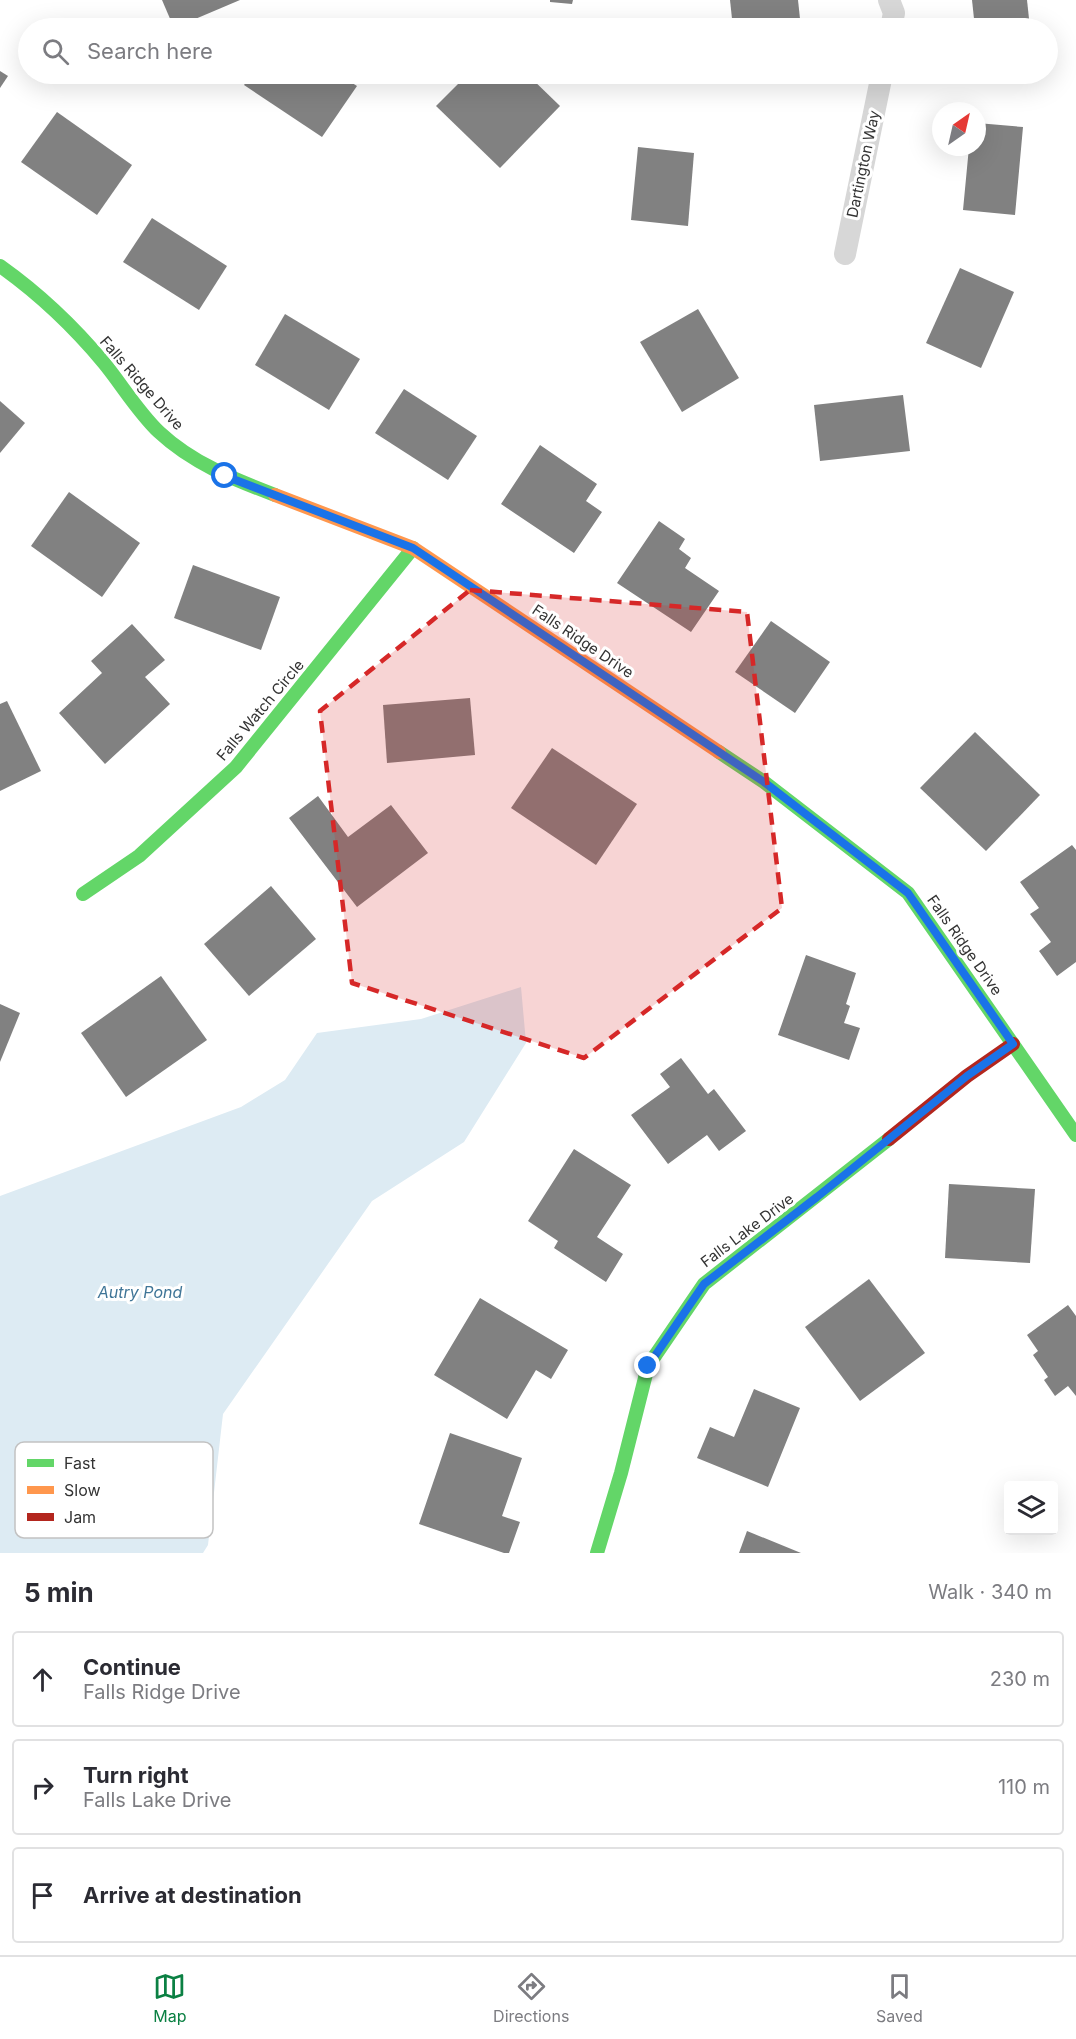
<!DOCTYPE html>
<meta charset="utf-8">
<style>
:root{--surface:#fff;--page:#f7f7f7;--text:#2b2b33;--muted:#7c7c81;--line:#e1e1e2;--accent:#0b8043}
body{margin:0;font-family:Inter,sans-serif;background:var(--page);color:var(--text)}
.controls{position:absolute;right:18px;bottom:18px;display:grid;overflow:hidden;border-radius:6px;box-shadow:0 6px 24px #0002}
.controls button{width:54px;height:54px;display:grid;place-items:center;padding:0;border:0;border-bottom:2px solid var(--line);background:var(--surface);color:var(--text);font:30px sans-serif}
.compass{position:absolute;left:932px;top:102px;width:54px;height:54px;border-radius:50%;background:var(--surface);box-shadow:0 6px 24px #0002;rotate:34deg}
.stop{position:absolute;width:18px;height:18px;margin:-14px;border:4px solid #1a73e8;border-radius:50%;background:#fff}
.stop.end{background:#1a73e8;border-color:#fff;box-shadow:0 2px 6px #0008}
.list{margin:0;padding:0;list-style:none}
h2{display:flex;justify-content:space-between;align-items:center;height:78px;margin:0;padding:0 24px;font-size:26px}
h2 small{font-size:20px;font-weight:400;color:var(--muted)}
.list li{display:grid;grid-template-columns:39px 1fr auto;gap:18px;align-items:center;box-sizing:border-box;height:96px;margin:0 12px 12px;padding:0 12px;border:2px solid var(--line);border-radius:6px}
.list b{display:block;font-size:22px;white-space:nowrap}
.list p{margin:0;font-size:20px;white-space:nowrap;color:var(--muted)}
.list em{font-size:20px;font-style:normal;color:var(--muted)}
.icon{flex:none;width:33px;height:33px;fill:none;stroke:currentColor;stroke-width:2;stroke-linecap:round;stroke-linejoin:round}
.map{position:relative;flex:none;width:1076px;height:1553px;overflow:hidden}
.search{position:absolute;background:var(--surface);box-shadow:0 6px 24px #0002;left:18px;right:18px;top:18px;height:66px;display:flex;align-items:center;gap:15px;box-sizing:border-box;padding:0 21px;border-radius:33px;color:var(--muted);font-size:22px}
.sheet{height:402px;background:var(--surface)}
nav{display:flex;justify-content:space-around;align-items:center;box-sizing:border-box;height:84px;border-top:2px solid var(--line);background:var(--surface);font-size:16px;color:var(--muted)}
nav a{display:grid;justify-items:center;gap:3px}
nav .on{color:var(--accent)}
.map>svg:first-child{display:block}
.water{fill:#ddebf3}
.building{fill:#818181}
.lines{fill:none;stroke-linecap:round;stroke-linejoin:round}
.street{stroke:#d7d7d7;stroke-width:22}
.fast{stroke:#63d668;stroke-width:14}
.slow{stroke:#ff974d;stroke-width:14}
.jam{stroke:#b3261e;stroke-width:14}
.route{stroke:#1a73e8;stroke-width:8}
.marked{fill:#d62828;fill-opacity:0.2;stroke:#d62828;stroke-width:4.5;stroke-dasharray:12 8;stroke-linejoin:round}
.labels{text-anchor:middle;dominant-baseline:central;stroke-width:6;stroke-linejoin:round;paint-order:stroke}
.street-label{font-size:15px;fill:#333;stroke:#fff}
.water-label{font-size:16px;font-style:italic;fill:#3f7597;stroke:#fff}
.key{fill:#fff;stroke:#c2c2c2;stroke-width:1.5}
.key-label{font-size:16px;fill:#333}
</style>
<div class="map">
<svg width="1076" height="1553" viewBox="0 0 1076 1553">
<rect width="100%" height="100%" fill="#fff"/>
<polygon class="water" points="521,987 526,1043 464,1142 372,1201 223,1414 208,1545 203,1553 0,1553 0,1196 241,1107 285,1080 317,1033 421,1019"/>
<g class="building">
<polygon points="162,0 240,0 174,28"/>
<polygon points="550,0 573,0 572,4 550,2"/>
<polygon points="730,0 798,0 801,28 733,28"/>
<polygon points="972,0 1027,0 1030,28 975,28"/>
<polygon points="0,71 8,76 0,88"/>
<polygon points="252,74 338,74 357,86 322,137 244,85"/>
<polygon points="468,74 527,74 560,106 500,168 436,106"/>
<polygon points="739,74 807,74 807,77 740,84"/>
<polygon points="57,112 132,165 97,215 21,162"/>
<polygon points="977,123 1023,127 1015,215 963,210 969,147 977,147"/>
<polygon points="638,147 694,153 688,226 631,220"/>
<polygon points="152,218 227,266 199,310 123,262"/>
<polygon points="960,268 1014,292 981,368 926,343"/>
<polygon points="698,309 739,378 682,412 640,342"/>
<polygon points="285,314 360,359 329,410 255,365"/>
<polygon points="404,389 477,436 448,480 375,433"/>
<polygon points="903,395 910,451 820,461 814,405"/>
<polygon points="0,401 25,423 0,453"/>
<polygon points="540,445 597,484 586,501 602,512 574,553 501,504"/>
<polygon points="69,492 140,543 102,597 31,546"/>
<polygon points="659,521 685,539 679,549 691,558 685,568 719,591 691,632 617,583"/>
<polygon points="193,565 280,597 261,650 174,618"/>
<polygon points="771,621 830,662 795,713 735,672"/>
<polygon points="132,624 165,660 145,677 170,704 105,764 59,713 102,673 91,661"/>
<polygon points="470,698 475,755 387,763 383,705"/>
<polygon points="7,701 41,771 0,791 0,704"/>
<polygon points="975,732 1040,795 986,851 920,788"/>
<polygon points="552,748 637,804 596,865 511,808"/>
<polygon points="318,796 348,837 391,805 428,853 357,907 289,818"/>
<polygon points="1072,845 1076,850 1076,962 1057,976 1039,951 1051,942 1030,914 1039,908 1020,882"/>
<polygon points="271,886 316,939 249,996 204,944"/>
<polygon points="806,955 856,973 846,1004 850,1006 844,1023 860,1028 849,1060 778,1035"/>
<polygon points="161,976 207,1040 126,1097 81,1033"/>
<polygon points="0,1004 20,1013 0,1062"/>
<polygon points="681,1058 708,1094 714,1089 746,1131 719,1151 707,1135 668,1164 631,1115 670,1087 660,1074"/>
<polygon points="574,1149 631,1185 597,1237 623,1254 606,1282 554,1248 558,1241 528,1221"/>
<polygon points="949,1184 1035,1189 1030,1263 945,1258"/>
<polygon points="869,1279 925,1353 860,1401 805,1327"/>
<polygon points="480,1298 568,1350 551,1379 536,1370 507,1419 434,1375"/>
<polygon points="1068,1305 1076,1316 1076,1396 1068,1386 1055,1396 1044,1380 1048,1377 1033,1355 1038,1351 1027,1335"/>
<polygon points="754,1389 800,1408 768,1487 697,1458 710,1427 734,1437"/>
<polygon points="450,1433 522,1458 502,1516 520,1522 509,1553 504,1553 419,1524"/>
<polygon points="747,1531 801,1553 739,1553"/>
</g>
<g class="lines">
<g class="street">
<polyline points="889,0 894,13 891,28"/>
<polyline points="845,254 882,74"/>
</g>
<g class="fast">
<path d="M0,266C38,293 74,327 104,363C122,385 138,412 159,432C192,463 233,479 275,495"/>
<polyline points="719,752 764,782 908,893 1076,1135"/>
<polyline points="83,894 139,856 236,767 413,548"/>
<polyline points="597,1553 621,1473 648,1366 704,1284 889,1139"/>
</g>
<polyline class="slow" points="275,495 413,548 719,752"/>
<polyline class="jam" points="889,1139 967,1076 1013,1044"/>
</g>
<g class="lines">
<polyline class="route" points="225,476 413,548 764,782 908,893 1013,1044 967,1076 817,1197 704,1284 648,1366"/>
</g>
<path class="marked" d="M470,590L747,612L782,908L584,1058L352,983L320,711Z"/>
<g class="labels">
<g class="street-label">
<text transform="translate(863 164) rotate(-78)">Dartington Way</text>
<text transform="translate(142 383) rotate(49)">Falls Ridge Drive</text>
<text transform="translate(583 641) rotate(34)">Falls Ridge Drive</text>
<text transform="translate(260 710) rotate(-50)">Falls Watch Circle</text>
<text transform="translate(965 945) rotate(55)">Falls Ridge Drive</text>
<text transform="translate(747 1230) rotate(-37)">Falls Lake Drive</text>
</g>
<g class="water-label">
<text x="140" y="1292">Autry Pond</text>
</g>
</g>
<rect x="15" y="1442" width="198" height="96" rx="9" class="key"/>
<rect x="27" y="1459" width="27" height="8" fill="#63d668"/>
<rect x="27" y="1486" width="27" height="8" fill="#ff974d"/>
<rect x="27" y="1513" width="27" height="8" fill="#b3261e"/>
<g class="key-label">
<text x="64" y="1469">Fast</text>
<text x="64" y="1496">Slow</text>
<text x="64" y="1523">Jam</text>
</g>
</svg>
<div class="controls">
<button><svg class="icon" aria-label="layers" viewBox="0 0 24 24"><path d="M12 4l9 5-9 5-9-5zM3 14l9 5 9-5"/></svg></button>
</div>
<svg class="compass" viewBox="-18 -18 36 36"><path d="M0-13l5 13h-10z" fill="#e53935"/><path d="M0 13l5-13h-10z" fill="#7c7c81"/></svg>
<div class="stop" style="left:225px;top:476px"></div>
<div class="stop end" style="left:648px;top:1366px"></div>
<div class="search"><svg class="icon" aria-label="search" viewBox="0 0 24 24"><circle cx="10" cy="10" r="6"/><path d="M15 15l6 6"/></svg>Search here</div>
</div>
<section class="sheet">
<h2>5 min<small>Walk · 340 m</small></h2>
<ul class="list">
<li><svg class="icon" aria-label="ahead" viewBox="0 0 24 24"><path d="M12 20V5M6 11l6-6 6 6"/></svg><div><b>Continue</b><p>Falls Ridge Drive</p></div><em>230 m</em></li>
<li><svg class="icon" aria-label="right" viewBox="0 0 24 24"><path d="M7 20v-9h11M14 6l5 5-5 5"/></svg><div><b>Turn right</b><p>Falls Lake Drive</p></div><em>110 m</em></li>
<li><svg class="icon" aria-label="arrive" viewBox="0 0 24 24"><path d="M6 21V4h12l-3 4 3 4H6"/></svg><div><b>Arrive at destination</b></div></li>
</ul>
</section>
<nav>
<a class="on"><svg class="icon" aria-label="map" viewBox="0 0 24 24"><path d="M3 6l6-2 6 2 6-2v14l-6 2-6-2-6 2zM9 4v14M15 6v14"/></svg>Map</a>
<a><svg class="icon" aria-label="directions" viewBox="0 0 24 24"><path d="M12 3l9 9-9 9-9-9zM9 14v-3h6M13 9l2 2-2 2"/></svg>Directions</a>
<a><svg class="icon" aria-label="saved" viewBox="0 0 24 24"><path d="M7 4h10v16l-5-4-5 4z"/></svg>Saved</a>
</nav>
